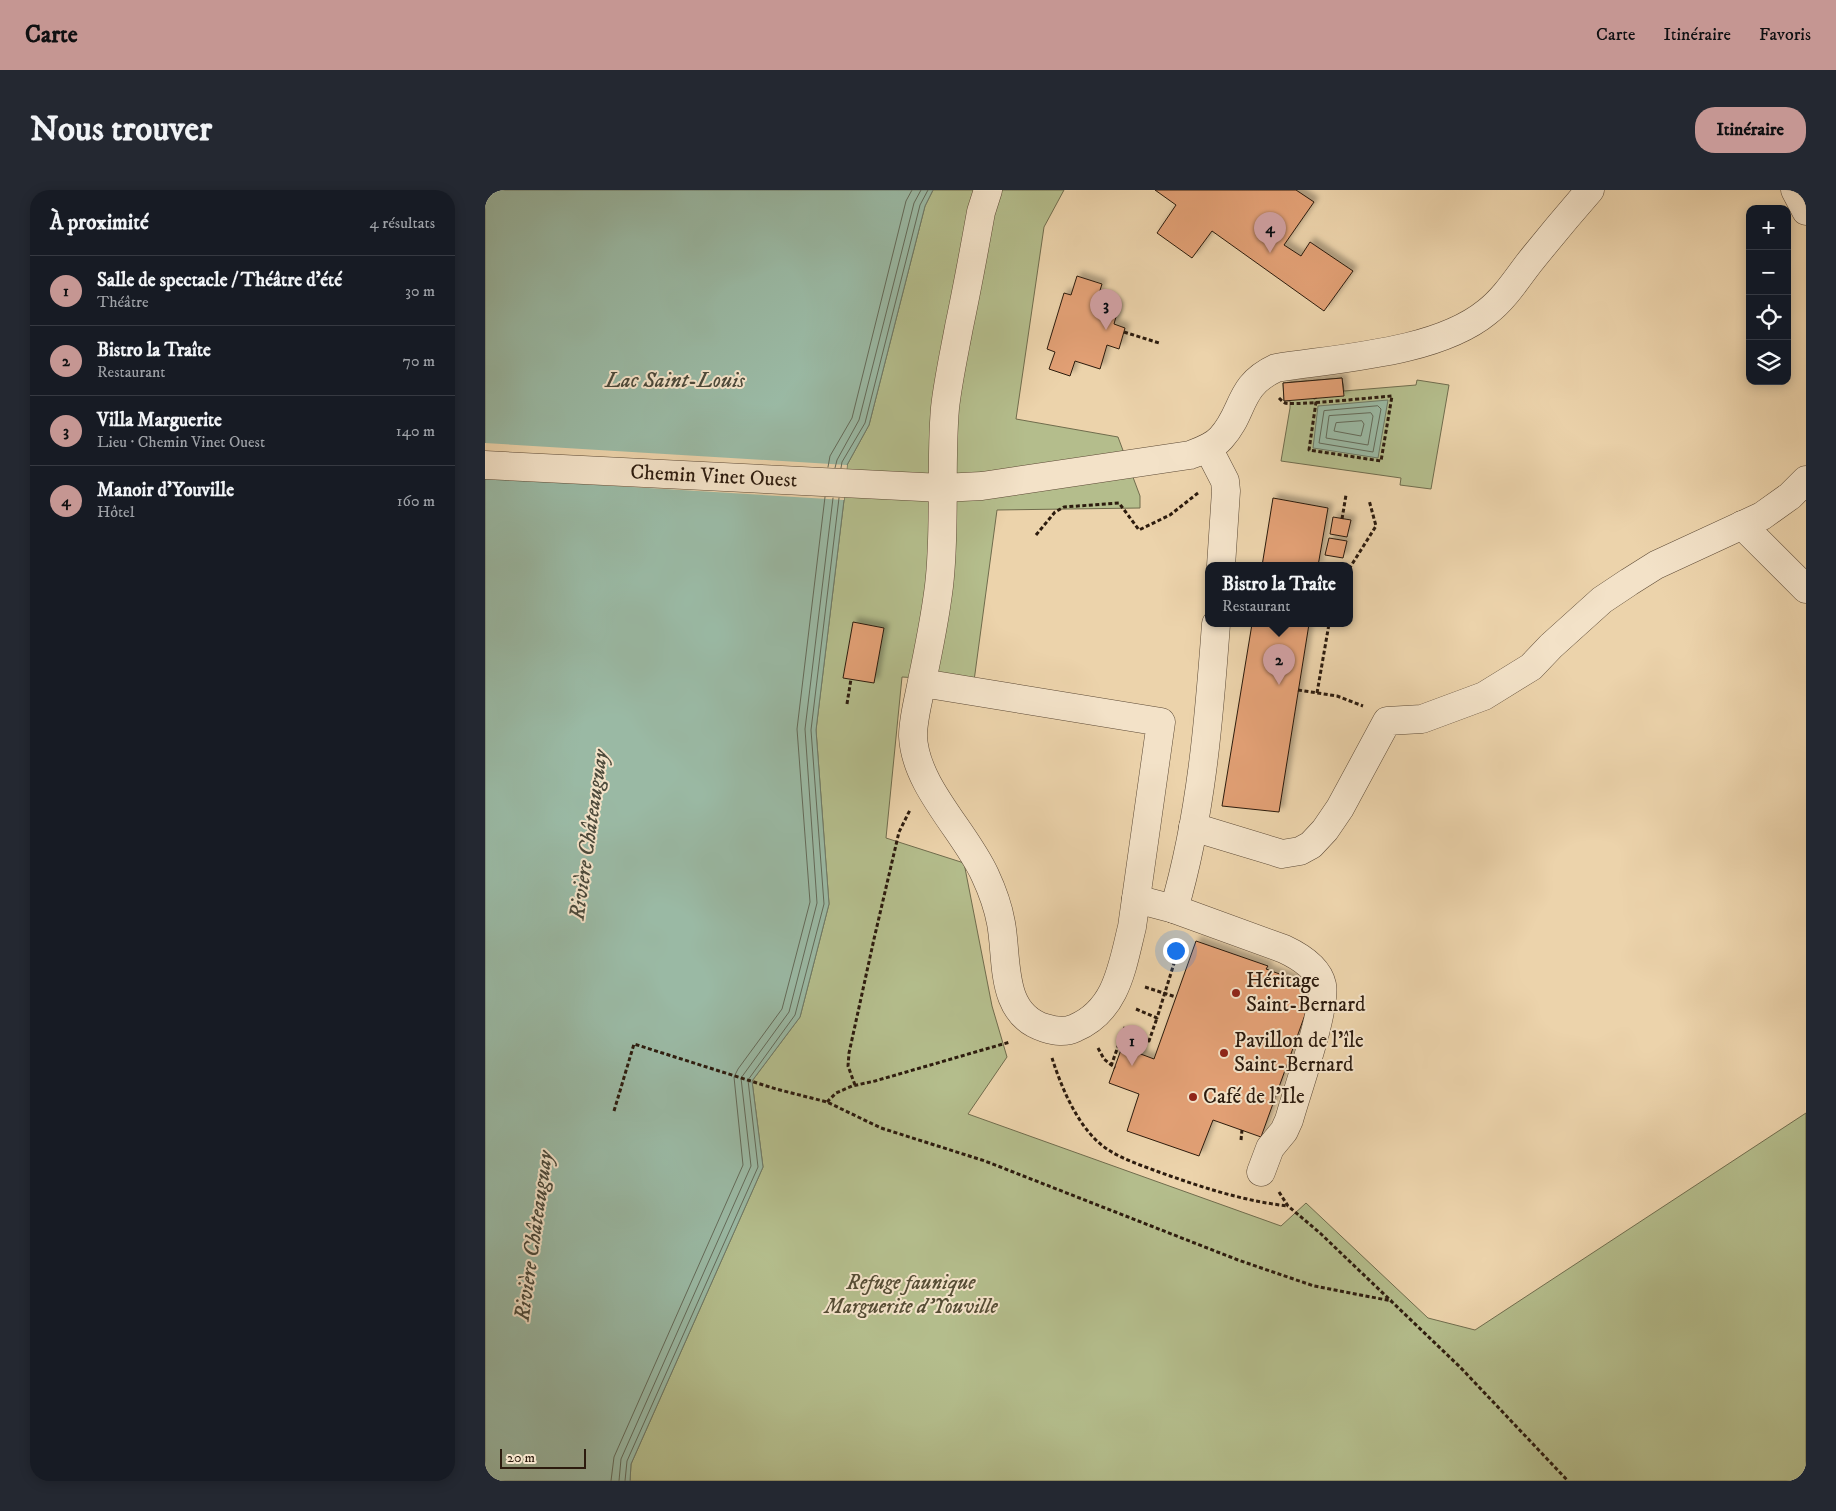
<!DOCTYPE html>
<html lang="fr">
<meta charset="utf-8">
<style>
:root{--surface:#171b24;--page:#242831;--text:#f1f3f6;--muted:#9ea1a6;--line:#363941;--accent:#c59692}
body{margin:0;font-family:"IM FELL DW Pica",serif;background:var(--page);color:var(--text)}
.controls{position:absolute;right:15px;top:15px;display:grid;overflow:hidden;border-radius:10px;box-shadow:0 2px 12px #0003}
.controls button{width:45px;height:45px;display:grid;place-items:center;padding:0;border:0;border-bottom:1px solid var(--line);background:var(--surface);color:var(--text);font:25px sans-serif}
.scale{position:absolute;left:15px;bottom:12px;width:86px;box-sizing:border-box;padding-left:5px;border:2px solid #2c1b0e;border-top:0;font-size:14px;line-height:18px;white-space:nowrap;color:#2c1b0e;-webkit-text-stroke:4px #f3e2c8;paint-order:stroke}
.you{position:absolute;left:690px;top:760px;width:18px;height:18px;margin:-12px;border:4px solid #fff;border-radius:50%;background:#1a73e8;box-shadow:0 0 0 8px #1a73e833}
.badge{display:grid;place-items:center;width:32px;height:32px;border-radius:50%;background:var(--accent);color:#111;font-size:16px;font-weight:700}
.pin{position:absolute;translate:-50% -41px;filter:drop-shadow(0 1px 2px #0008)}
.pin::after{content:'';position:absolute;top:26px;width:18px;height:15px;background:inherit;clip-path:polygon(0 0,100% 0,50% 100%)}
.popup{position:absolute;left:720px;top:372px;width:148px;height:65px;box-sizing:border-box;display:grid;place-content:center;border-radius:10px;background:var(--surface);filter:drop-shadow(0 1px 4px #0005);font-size:16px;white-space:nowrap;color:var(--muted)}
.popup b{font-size:19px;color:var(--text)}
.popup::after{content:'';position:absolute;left:50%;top:100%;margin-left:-10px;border:10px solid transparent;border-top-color:var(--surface)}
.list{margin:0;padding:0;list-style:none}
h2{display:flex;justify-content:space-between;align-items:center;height:65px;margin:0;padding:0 20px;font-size:21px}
h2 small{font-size:16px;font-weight:400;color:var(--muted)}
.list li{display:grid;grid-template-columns:32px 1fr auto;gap:15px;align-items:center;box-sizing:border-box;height:70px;padding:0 20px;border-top:1px solid var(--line)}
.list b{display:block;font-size:19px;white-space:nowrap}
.list p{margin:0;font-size:16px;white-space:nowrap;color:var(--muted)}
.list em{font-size:16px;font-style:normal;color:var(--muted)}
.icon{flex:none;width:28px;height:28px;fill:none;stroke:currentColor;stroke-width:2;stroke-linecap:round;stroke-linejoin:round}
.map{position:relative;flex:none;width:1321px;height:1291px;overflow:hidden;border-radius:20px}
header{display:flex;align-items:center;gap:30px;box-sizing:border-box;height:70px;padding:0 25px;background:var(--accent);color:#111}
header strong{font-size:24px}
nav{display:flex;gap:28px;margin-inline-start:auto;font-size:18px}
.intro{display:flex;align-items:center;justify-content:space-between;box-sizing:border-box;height:120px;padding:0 30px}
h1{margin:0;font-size:35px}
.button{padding:12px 22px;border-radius:20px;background:var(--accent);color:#111;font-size:18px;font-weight:700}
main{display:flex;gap:30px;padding:0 30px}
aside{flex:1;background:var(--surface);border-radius:20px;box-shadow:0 2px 12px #0003}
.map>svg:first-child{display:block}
.green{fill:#b4bd8c;stroke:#706c4d}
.water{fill:#9ab9a4;stroke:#6e7a68}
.pier{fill:#ecd3ab}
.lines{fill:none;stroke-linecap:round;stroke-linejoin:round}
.shore{stroke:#636a59;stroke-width:1}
.building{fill:#e2a074;stroke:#2c1b0e;filter:url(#shadow)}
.minor-casing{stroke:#5c4935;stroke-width:29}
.path{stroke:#2c1b0e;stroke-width:3;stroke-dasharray:4 2.5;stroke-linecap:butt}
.minor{stroke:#f3e2c8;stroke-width:28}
.poi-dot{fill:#8f2418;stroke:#f3e2c8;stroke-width:2}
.labels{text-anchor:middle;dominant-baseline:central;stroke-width:4;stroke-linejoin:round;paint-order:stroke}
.street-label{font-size:21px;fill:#2c1b0e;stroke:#f3e2c8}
.poi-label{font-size:21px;fill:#2c1b0e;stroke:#f3e2c8;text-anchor:start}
.park-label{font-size:21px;font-style:italic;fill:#554c34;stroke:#f3e2c8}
.water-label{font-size:22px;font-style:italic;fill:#4d4a3b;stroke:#f3e2c8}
</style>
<header>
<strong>Carte</strong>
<nav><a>Carte</a><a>Itinéraire</a><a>Favoris</a></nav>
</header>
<div class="intro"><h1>Nous trouver</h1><a class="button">Itinéraire</a></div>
<main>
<aside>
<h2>À proximité<small>4 résultats</small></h2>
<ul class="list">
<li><span class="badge">1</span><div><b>Salle de spectacle / Théâtre d'été</b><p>Théâtre</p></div><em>30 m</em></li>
<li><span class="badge">2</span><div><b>Bistro la Traîte</b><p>Restaurant</p></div><em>70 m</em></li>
<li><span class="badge">3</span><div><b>Villa Marguerite</b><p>Lieu · Chemin Vinet Ouest</p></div><em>140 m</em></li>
<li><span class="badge">4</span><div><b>Manoir d'Youville</b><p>Hôtel</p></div><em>160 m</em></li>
</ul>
</aside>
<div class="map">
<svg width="1321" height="1291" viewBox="0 0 1321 1291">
<defs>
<filter id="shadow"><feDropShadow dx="4.5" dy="-4.5" stdDeviation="2.5" flood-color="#0004"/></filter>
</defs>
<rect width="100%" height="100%" fill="#ecd3ab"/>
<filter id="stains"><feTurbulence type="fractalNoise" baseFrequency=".004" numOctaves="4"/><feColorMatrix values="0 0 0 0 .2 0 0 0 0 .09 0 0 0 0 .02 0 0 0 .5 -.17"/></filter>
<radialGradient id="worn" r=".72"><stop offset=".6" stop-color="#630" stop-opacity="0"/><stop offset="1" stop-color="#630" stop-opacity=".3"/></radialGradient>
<g class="green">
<polygon points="448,0 579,0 559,37 531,229 633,247 655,306 655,318 512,320 489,491 417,487 401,648 479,673 507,816 522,867 483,924 796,1036 821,1013 943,1128 990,1140 1321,923 1321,1291 145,1291 146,1274 278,977 267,891 315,827 344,714 331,540 359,310 362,275 384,235 440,16"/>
<polygon points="857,188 859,201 931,195 932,190 964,195 946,299 915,295 916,288 796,271 805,218 805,211 799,211 798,193"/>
</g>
<g class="water">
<polygon points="0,0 448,0 440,16 384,235 362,275 359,310 331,540 344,714 315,827 267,891 278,977 146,1274 145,1291 0,1291"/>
<polygon points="903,210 893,268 828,258 833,216"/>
</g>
<polygon class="pier" points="0,253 362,275 359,310 0,288"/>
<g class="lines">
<g class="shore">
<polygon points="893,216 896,219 888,262 834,253 839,221"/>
<polygon points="886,223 888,226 883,255 841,248 844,226"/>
<polygon points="877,231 879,234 876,246 849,241 851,233"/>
<polyline points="343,277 345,266 367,228 421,11 427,0"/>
<polyline points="350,278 352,270 374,230 429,13 436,0"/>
<polyline points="356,278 357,272 380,233 435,15 443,0"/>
<polyline points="126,1291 129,1267 258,975 249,887 253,879 297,819 325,712 312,539 340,307"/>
<polyline points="134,1291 136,1269 266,976 256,888 304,822 332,713 320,539 348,308"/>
<polyline points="140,1291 142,1271 273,977 263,890 310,825 339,714 326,540 354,308"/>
</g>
</g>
<g class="building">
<polygon points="670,0 811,0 829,12 799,55 816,66 825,52 868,81 839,121 727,41 707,68 672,43 691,15"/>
<polygon points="592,86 617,94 612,110 634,116 629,134 640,138 634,159 622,155 615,179 590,171 585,186 564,179 570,162 562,159 579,103 586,105"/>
<polygon points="857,188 859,206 799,211 798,193"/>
<polygon points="788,308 843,318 833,376 777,376"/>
<polygon points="848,327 866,330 862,347 845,344"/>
<polygon points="844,348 862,351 858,368 840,365"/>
<polygon points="368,432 399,438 389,493 358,488"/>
<polygon points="767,434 824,434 794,622 737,616"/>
<polygon points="711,751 783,776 781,779 830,797 776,947 728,930 714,966 642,941 654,904 624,893 637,857 669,869"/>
</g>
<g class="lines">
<g class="minor-casing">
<g id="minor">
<polyline points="1310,0 1321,21"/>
<polyline points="723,258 740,291 741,301 736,376"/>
<path id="s1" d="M0,275L457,298L497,296L705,265C716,261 728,257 736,248C760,222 752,196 791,178C854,168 952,163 1002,122C1019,109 1031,90 1044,73C1064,48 1084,24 1105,0"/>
<polyline points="1257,335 1321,399"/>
<path d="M437,493L676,532L647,737C637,777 632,820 590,838C580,843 570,841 560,838C514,824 523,770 516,733C513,716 507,700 500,685C480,641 430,596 428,546C428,530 433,512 436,496C443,463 450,429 454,396C461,337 455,277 460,218C463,191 469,164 474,137C482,99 489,61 496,22L503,0"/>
<polyline points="708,637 797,664 815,661 826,655 840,640 855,618 902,531 937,529 999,506 1046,477 1066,456 1117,410 1144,392 1171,375 1277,326 1305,306 1321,290"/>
<path d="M651,709L689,719L799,759C814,766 833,777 837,795C842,817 811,904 804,930L799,941L785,958L776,982"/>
<path d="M689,719C716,627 724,530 731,434"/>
</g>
</g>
<g class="path">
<polyline points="639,142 674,153"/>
<path d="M794,208C796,210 798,212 800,213C807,216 893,207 907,206L896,271L824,260L831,212L830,208"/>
<polyline points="857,329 861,305"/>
<polyline points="551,345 570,322 579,317 634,313 654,340 685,325 713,303"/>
<polyline points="864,379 891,336 884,310"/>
<polyline points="813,500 852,506 878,516"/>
<polyline points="832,503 844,434"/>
<polyline points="362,514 366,489"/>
<polyline points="660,797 691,807"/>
<polyline points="651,819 672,828 696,751"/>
<polyline points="639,841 664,851 672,828"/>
<polyline points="613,858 619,869 630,878"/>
<path d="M567,868C576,896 590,930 612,951C629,967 653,974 674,982C716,997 758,1011 803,1016"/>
<polyline points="626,876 640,837"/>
<polyline points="370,895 363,876 364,863 389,749 414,642 425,620"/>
<polyline points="342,912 351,903 367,896 390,891 525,852"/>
<polyline points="129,921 149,854 291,899 342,912 396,938 500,971 753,1070 829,1096 907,1111"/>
<polyline points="756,950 757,940"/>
<polyline points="794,1002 803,1016 835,1043 975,1177 1083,1291"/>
</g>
<use href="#minor" class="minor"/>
</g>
<g class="poi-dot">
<circle cx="751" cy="803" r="5"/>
<circle cx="739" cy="863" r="5"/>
<circle cx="708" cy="907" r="5"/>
</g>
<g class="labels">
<g class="street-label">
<text stroke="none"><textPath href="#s1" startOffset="229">Chemin Vinet Ouest</textPath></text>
</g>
<g class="poi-label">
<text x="761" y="791">Héritage<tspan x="761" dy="24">Saint-Bernard</tspan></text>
<text x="749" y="851">Pavillon de l’île<tspan x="749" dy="24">Saint-Bernard</tspan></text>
<text x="718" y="907">Café de l'Ile</text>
</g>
<g class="park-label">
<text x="426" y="1093">Refuge faunique<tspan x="426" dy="24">Marguerite d'Youville</tspan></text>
</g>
<g class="water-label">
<text x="190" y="190">Lac Saint-Louis</text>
<text transform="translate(104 645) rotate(-82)">Rivière Châteauguay</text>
<text transform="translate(49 1046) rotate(-82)">Rivière Châteauguay</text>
</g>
</g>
<rect width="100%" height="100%" filter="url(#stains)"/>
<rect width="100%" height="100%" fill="url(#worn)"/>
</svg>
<div class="controls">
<button>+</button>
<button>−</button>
<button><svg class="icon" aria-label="locate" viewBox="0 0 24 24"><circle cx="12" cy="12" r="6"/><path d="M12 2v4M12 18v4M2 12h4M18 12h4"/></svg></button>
<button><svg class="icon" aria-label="layers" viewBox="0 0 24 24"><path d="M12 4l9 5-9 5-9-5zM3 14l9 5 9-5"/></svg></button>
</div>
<div class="scale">20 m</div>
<div class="you"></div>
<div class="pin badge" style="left:647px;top:876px">1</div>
<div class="pin badge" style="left:794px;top:495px">2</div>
<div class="popup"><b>Bistro la Traîte</b>Restaurant</div>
<div class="pin badge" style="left:621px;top:140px">3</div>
<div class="pin badge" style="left:785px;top:63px">4</div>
</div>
</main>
